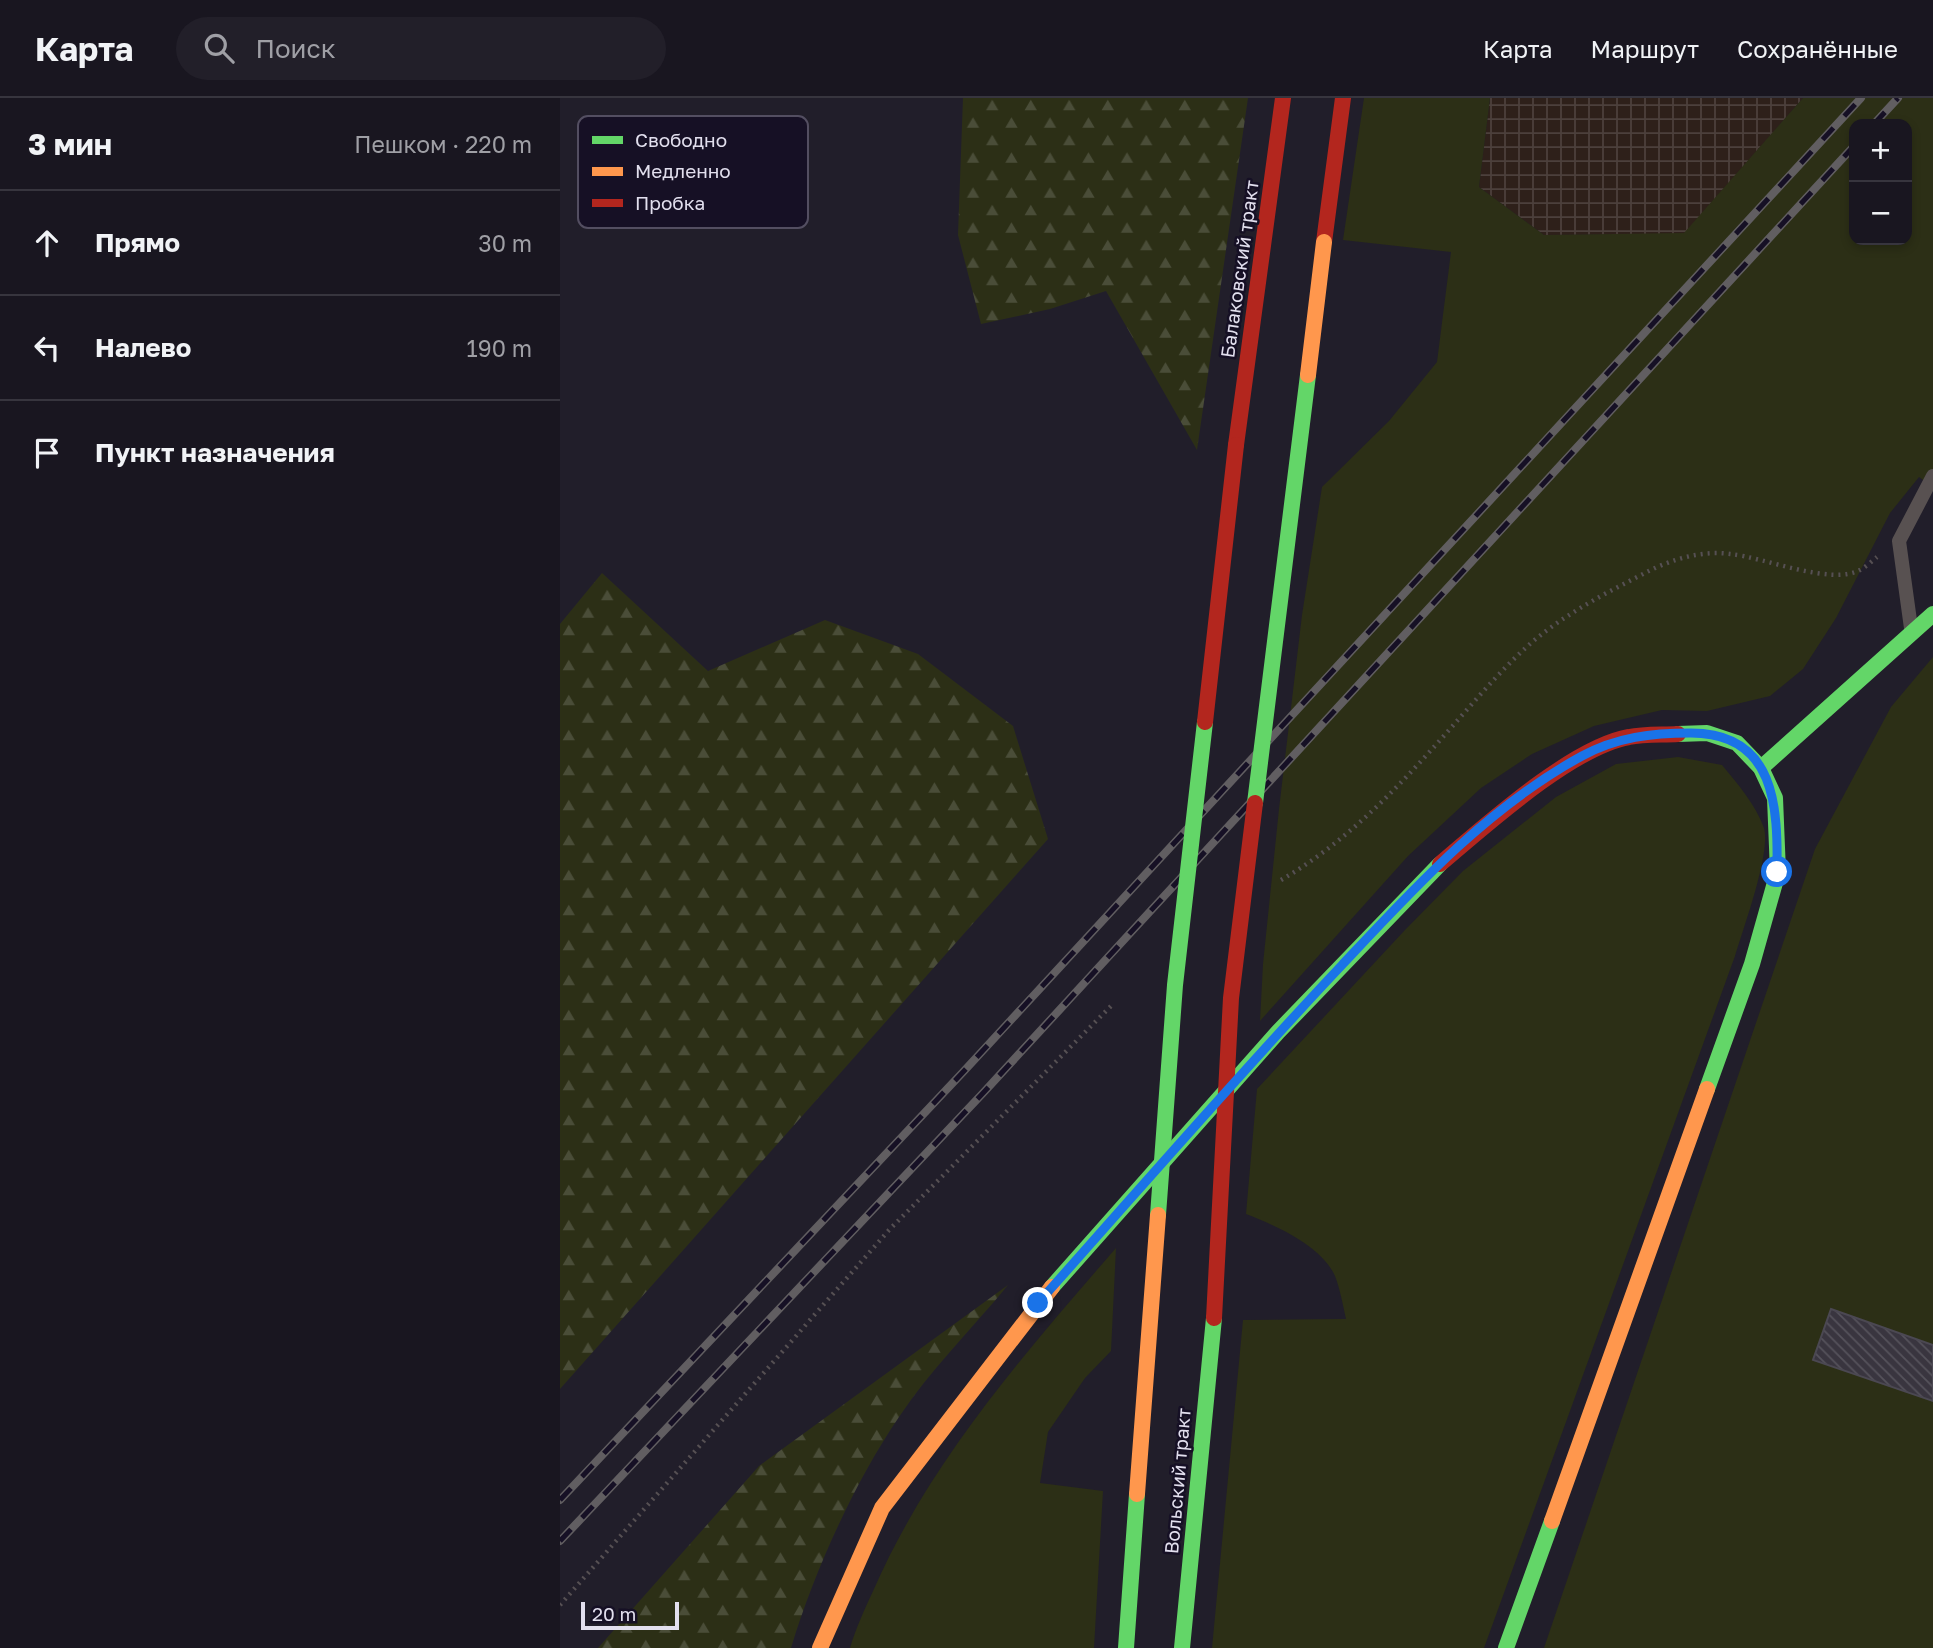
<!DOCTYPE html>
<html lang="ru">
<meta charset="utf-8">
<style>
:root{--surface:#191620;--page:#221f29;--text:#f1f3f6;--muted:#9f9fa5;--line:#37353e}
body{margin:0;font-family:"Golos Text",sans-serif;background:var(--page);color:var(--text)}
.controls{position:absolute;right:21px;top:21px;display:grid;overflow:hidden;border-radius:14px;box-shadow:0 4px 10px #0003}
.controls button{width:63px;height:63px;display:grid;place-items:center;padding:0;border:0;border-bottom:2px solid var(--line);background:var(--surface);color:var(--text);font:35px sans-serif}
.scale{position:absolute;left:21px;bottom:18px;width:98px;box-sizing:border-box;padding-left:7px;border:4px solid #e2dfee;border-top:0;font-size:19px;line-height:24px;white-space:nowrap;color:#e2dfee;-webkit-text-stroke:5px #161025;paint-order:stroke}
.stop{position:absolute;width:21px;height:21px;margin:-16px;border:5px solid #1a73e8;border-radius:50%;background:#fff}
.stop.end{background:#1a73e8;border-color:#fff;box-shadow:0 2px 7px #0008}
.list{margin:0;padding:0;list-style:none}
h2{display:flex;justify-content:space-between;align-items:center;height:91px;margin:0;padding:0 28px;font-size:30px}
h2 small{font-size:23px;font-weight:400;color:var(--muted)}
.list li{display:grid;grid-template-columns:46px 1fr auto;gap:21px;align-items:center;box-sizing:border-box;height:105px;padding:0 28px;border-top:2px solid var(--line)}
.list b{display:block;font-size:26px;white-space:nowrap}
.list em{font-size:23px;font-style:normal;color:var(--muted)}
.icon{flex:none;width:38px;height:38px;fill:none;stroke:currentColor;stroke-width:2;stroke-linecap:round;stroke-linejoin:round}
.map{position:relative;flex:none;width:1373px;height:1550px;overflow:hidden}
header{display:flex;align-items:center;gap:42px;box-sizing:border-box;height:98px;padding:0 35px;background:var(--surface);border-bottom:2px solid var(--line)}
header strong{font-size:33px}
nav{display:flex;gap:38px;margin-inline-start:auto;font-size:24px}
.search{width:490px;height:63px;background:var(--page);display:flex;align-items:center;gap:18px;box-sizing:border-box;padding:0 24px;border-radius:38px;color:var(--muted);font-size:26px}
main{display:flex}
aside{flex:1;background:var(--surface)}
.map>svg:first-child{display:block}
.industrial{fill:url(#industrial-grid)}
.green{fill:#2c2f16;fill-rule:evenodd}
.forest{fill:url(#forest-firs)}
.building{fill:url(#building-back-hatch);stroke:#4b4852;stroke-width:2}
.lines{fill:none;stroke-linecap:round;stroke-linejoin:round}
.path{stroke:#565053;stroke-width:4.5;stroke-dasharray:2 5;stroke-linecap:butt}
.lane{stroke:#585151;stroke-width:14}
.fast{stroke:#63d668;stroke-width:16}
.slow{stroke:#ff974d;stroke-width:16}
.jam{stroke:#b3261e;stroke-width:16}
.rail-casing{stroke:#615e61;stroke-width:8}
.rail{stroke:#161025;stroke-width:5;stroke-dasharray:16;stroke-linecap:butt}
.fast-bridge{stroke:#63d668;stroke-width:16}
.slow-bridge{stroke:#ff974d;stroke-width:16}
.jam-bridge{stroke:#b3261e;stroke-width:16}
.route{stroke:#1a73e8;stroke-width:9}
.labels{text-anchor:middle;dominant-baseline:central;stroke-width:5;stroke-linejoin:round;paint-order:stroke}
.street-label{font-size:19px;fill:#e2dfee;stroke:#161025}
.key{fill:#161025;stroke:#534e61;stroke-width:2}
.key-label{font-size:19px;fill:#e2dfee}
</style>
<header>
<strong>Карта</strong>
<div class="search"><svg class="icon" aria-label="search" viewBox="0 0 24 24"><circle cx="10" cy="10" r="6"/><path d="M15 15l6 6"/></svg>Поиск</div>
<nav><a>Карта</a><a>Маршрут</a><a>Сохранённые</a></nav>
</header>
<main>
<aside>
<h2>3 мин<small>Пешком · 220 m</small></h2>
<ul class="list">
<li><svg class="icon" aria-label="ahead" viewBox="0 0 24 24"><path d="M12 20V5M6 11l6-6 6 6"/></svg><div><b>Прямо</b></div><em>30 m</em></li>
<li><svg class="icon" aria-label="left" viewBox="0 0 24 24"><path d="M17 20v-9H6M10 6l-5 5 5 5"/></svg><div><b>Налево</b></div><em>190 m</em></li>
<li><svg class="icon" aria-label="arrive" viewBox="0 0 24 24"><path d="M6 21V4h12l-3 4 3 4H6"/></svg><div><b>Пункт назначения</b></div></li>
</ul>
</aside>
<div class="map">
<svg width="1373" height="1550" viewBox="0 0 1373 1550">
<defs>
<pattern id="industrial-grid" width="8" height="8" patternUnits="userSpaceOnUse" patternTransform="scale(1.75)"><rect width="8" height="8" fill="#2e201a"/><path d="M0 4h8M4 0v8" fill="none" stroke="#4c403c"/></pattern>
<pattern id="forest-firs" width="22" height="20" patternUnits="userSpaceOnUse" patternTransform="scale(1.75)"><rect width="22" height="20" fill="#2c2f16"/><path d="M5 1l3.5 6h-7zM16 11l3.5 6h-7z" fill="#4a4d38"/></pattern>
<pattern id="building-back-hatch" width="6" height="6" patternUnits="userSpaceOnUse" patternTransform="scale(1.75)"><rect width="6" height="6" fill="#39353f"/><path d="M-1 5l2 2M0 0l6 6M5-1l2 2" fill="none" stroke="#55525b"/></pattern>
</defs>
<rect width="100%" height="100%" fill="#211e2a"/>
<polygon class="industrial" points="930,0 1243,0 1124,136 984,137 919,89"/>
<g class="green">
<path d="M804,0H930L919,89L984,137L1124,135L1243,0H1373V389L1359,379L1330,415L1276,520L1243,571L1210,598L1147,613L1102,612L1034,628L972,656L921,690L848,758L700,923L703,866L719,711L742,517L762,389L829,323L877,264L891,154L783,142ZM1294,26H1347V142H1294Z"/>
<polygon points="1373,559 1373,1550 984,1550 1255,751 1331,609"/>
<path d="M1118,659L1162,667C1177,685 1196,707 1204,730C1211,755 1183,831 1175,858L924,1550H652L683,1222L786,1221C783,1207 780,1191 775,1178C762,1148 715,1127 686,1116L697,991L845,832L903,773L996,699L1056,666Z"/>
<path d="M556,1150L551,1253L525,1280L488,1334L480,1385L543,1393L534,1550H290C296,1530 305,1510 314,1491C370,1363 465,1255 556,1150Z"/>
</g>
<g class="forest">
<polygon points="403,0 688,0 637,352 546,193 490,211 421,226 398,137"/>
<polygon points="42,475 148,573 265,522 358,556 453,628 488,741 0,1291 0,526"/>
<path d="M448,1187C412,1231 370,1272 339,1319C294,1385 254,1474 231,1550H38L199,1368Z"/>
</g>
<polygon class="building" points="1271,1211 1373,1247 1373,1303 1253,1262"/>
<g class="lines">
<g class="path">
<path d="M721,782C780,748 828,700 873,650C905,615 935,577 971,545C1005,516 1044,496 1083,476C1109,462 1140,452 1170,456C1203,459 1271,488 1300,472C1306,469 1312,463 1317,459"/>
<polyline points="0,1507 329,1132 552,907"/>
</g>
<polyline class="lane" points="1351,530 1339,443 1373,378"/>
<g class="fast">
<polyline points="1118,636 1147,635 1177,645 1201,670 1215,700 1218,774 1192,866 1147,991"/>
<polyline points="1201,670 1373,516"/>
<polyline points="492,1189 718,934 880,766"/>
<polyline points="566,1550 577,1396"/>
<polyline points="622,1550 654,1220"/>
<polyline points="946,1550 992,1423"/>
</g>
<g class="slow">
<polyline points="992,1423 1147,991"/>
<polyline points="260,1550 322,1410 492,1189"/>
</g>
<g class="jam">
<polyline points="764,144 783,0"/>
<polyline points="676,347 723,0"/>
<path d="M880,766C925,728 1012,649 1069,639C1084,636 1102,637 1118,636"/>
</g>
<g class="rail-casing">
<g id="rail">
<polyline points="1314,26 1338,0"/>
<polyline points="0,1402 404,973 1301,0"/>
<polyline points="0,1443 424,994 1294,48"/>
</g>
</g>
<use href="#rail" class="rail"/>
<g class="fast-bridge">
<polyline points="695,705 748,277"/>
<polyline points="598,1117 615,887 645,624"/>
</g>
<g class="slow-bridge">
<polyline points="748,277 764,144"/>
<polyline points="577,1396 598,1117"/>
</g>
<g class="jam-bridge">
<polyline points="645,624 676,347"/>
<polyline points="654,1220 671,900 695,705"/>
</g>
</g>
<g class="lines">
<path class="route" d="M478,1205C579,1092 678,977 782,867C854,790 928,709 1022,658C1057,639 1092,635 1131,635C1216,635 1218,710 1217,774"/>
</g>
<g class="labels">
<g class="street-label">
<text transform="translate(679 171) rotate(-82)">Балаковский тракт</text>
<text transform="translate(617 1383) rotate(-85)">Вольский тракт</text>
</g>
</g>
<rect x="18" y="18" width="230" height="112" rx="10" class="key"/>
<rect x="32" y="38" width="31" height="8" fill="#63d668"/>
<rect x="32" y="69" width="31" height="9" fill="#ff974d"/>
<rect x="32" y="101" width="31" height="8" fill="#b3261e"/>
<g class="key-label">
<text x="75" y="49">Свободно</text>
<text x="75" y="80">Медленно</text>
<text x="75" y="112">Пробка</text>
</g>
</svg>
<div class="controls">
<button>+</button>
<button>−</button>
</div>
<div class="scale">20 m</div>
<div class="stop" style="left:1217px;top:774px"></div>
<div class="stop end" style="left:478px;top:1205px"></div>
</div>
</main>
